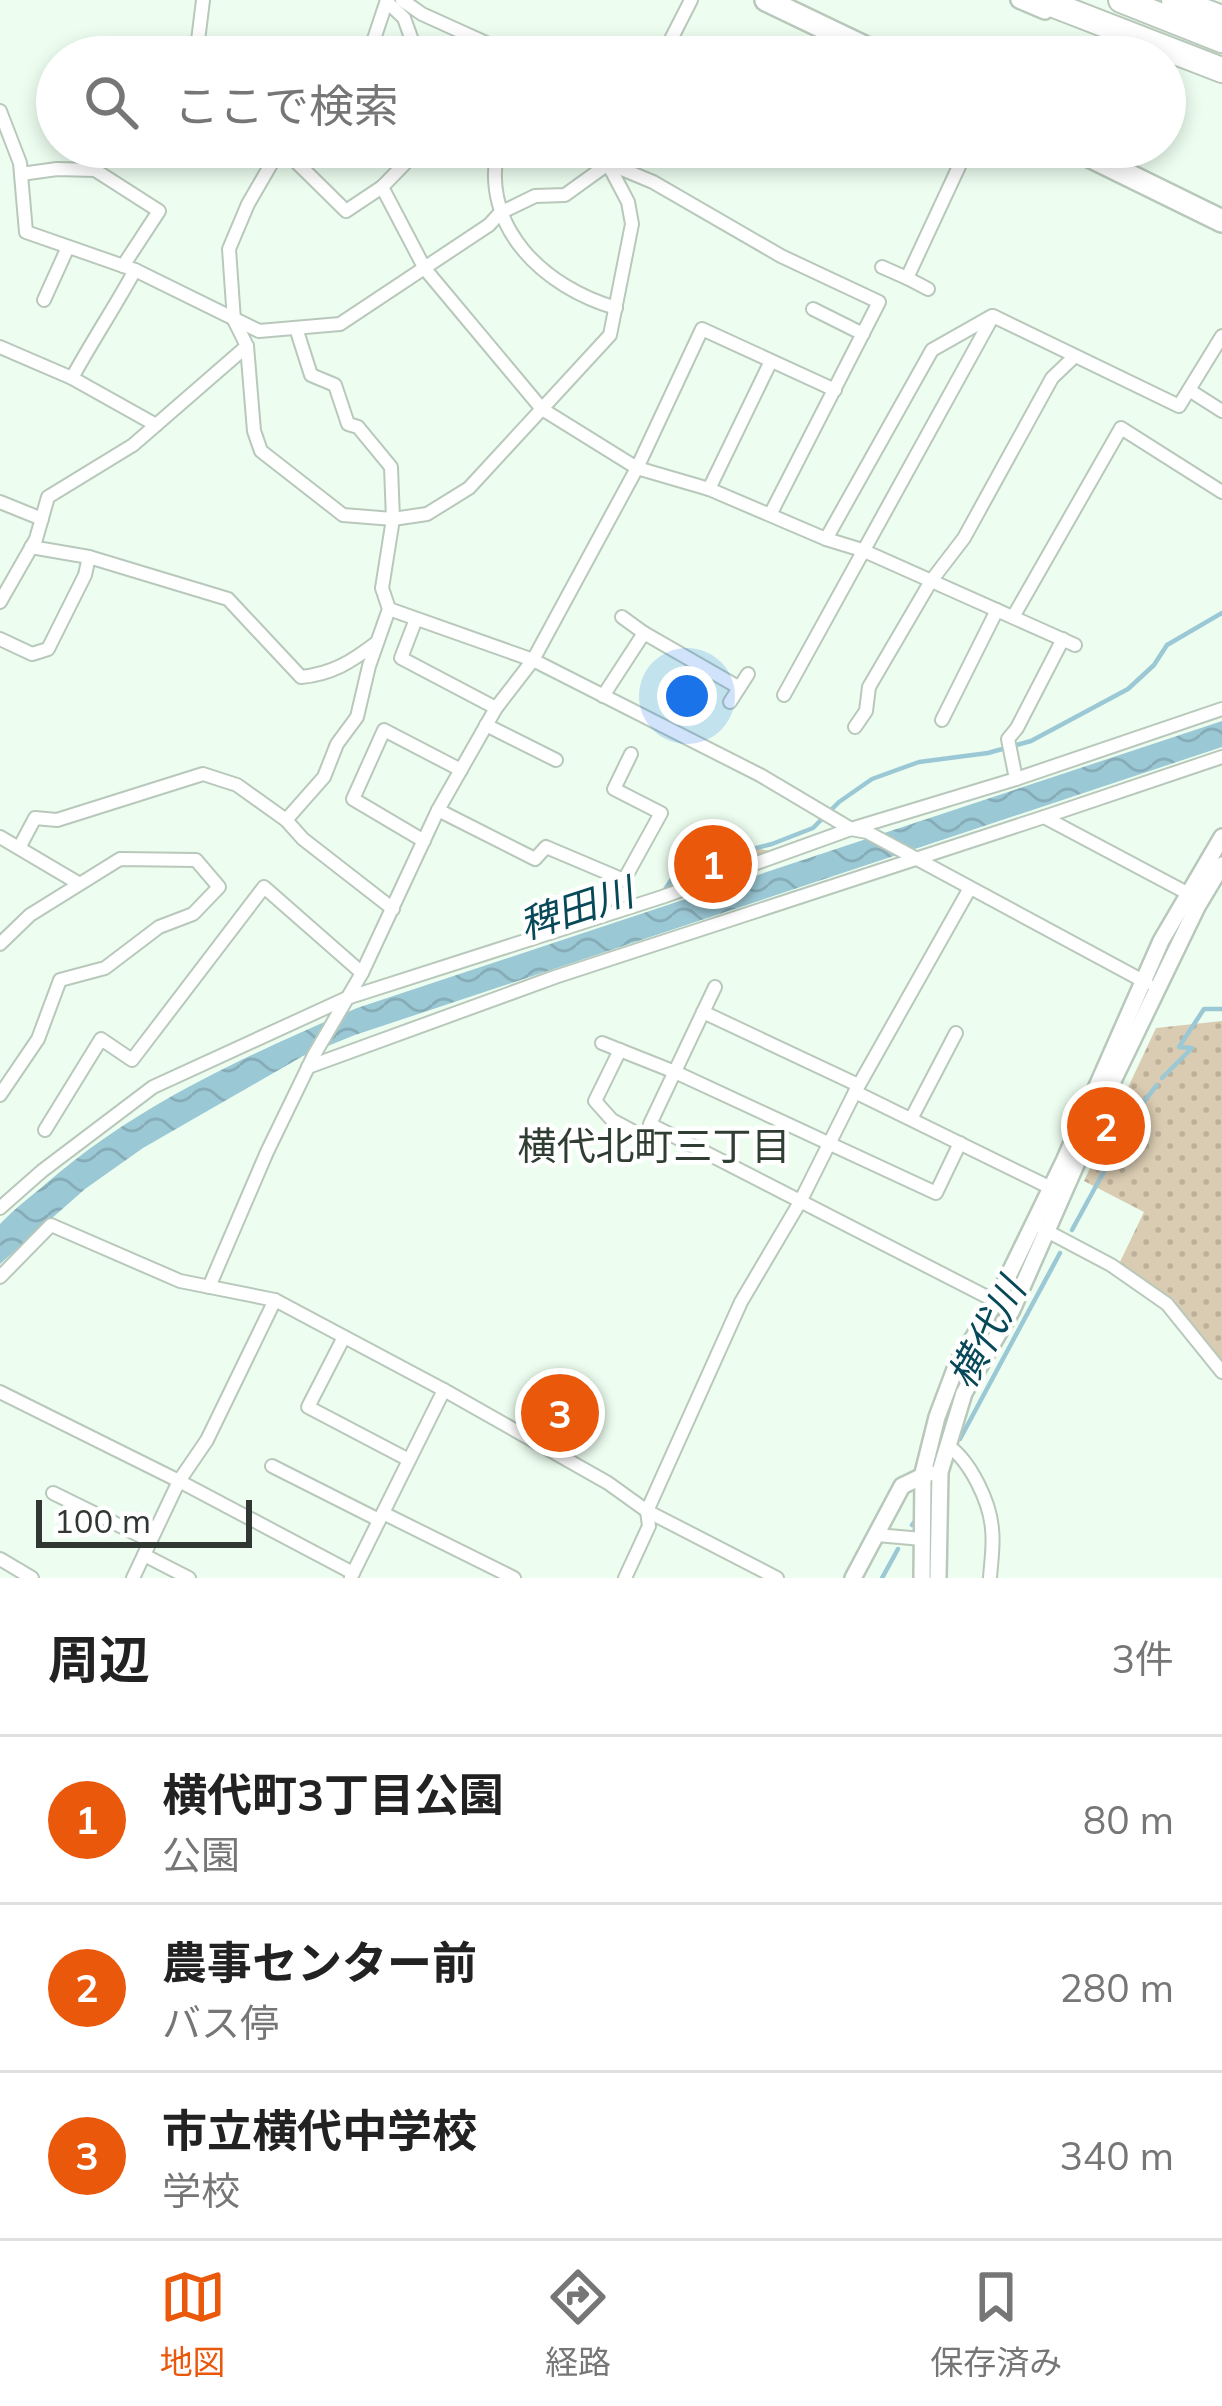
<!DOCTYPE html>
<html lang="ja">
<meta charset="utf-8">
<style>
:root{--surface:#fff;--page:#f2f2f2;--text:#222;--muted:#767676;--line:#e0e0e0;--accent:#ea580c}
body{margin:0;font-family:Mulish,"Noto Sans JP",sans-serif;background:var(--page);color:var(--text)}
.scale{position:absolute;left:36px;bottom:30px;width:216px;box-sizing:border-box;padding-left:12px;border:6px solid #313732;border-top:0;font-size:33px;line-height:42px;white-space:nowrap;color:#313732;-webkit-text-stroke:9px #fff;paint-order:stroke}
.you{position:absolute;left:687px;top:696px;width:42px;height:42px;margin:-30px;border:9px solid #fff;border-radius:50%;background:#1a73e8;box-shadow:0 0 0 18px #1a73e833}
.badge{display:grid;place-items:center;width:78px;height:78px;border-radius:50%;background:var(--accent);color:#fff;font-size:39px;font-weight:700}
.pin{position:absolute;translate:-50% -50%;border:6px solid #fff;box-shadow:0 3px 12px #0006}
.list{margin:0;padding:0;list-style:none}
h2{display:flex;justify-content:space-between;align-items:center;height:156px;margin:0;padding:0 48px;font-size:51px}
h2 small{font-size:39px;font-weight:400;color:var(--muted)}
.list li{display:grid;grid-template-columns:78px 1fr auto;gap:36px;align-items:center;box-sizing:border-box;height:168px;padding:0 48px;border-top:3px solid var(--line)}
.list b{display:block;font-size:45px;white-space:nowrap}
.list p{margin:0;font-size:39px;white-space:nowrap;color:var(--muted)}
.list em{font-size:39px;font-style:normal;color:var(--muted)}
.icon{flex:none;width:66px;height:66px;fill:none;stroke:currentColor;stroke-width:2;stroke-linecap:round;stroke-linejoin:round}
.map{position:relative;flex:none;width:1222px;height:1578px;overflow:hidden}
.search{position:absolute;background:var(--surface);box-shadow:0 6px 18px #0003;left:36px;right:36px;top:36px;height:132px;display:flex;align-items:center;gap:30px;box-sizing:border-box;padding:0 42px;border-radius:66px;color:var(--muted);font-size:45px}
.sheet{height:660px;background:var(--surface)}
nav{display:flex;justify-content:space-around;align-items:center;box-sizing:border-box;height:168px;border-top:3px solid var(--line);background:var(--surface);font-size:33px;color:var(--muted)}
nav a{display:grid;justify-items:center;gap:6px}
nav .on{color:var(--accent)}
.map>svg:first-child{display:block}
.park{fill:url(#park-dots)}
.water{fill:url(#water-waves)}
.lines{fill:none;stroke-linecap:round;stroke-linejoin:round}
.stream{stroke:#9bc8d5;stroke-width:4.5}
.minor-casing{stroke:#b8c8bb;stroke-width:16}
.tertiary-casing{stroke:#b8c8bb;stroke-width:20}
.primary-casing{stroke:#b8c8bb;stroke-width:26}
.motorway-casing{stroke:#b8c8bb;stroke-width:28}
.minor{stroke:#fff;stroke-width:12}
.tertiary{stroke:#fff;stroke-width:15}
.primary{stroke:#fff;stroke-width:21}
.motorway{stroke:#fff;stroke-width:24}
.labels{text-anchor:middle;dominant-baseline:central;stroke-width:9;stroke-linejoin:round;paint-order:stroke}
.water-label{font-size:39px;font-style:italic;fill:#074958;stroke:#fff}
.neighbourhood-label{font-size:39px;fill:#303d33;stroke:#fff}
</style>
<div class="map">
<svg width="1222" height="1578" viewBox="0 0 1222 1578">
<defs>
<pattern id="park-dots" width="8" height="8" patternUnits="userSpaceOnUse" patternTransform="scale(3)"><rect width="8" height="8" fill="#daccb2"/><path d="M2 2h.1M6 6h.1" fill="none" stroke="#bcb09a" stroke-width="1.8" stroke-linecap="round"/></pattern>
<pattern id="water-waves" width="16" height="10" patternUnits="userSpaceOnUse" patternTransform="scale(3)"><rect width="16" height="10" fill="#9bc8d5"/><path d="M0 5q4-4 8 0t8 0" fill="none" stroke="#86acb7"/></pattern>
</defs>
<rect width="100%" height="100%" fill="#edfef0"/>
<g class="park">
<polygon points="702,824 747,847 772,851 772,855 665,894"/>
<polygon points="1222,1021 1222,1367 1168,1301 1118,1266 1144,1212 1084,1181 1156,1028"/>
</g>
<path class="water" d="M1222,721V747L355,1035L303,1056L143,1148L85,1189L0,1264V1224C15,1208 33,1195 49,1181C142,1102 246,1056 357,1008Z"/>
<g class="lines">
<g class="stream">
<polyline points="662,894 691,850 740,852 772,844 813,828 839,802 872,779 919,762 988,753 1031,741 1128,689 1154,665 1167,645 1222,613"/>
<polyline points="1162,1078 1192,1048 1179,1047 1204,1009 1222,1009"/>
<polyline points="1072,1230 1138,1109 1157,1085"/>
<polyline points="960,1439 1060,1253"/>
<polyline points="912,1525 915,1521"/>
<polyline points="882,1578 898,1549"/>
</g>
<g class="minor-casing">
<g id="minor">
<polyline points="402,0 422,14 517,57"/>
<polyline points="387,2 404,18 418,57"/>
<polyline points="196,57 203,0"/>
<polyline points="368,57 387,0"/>
<polyline points="662,57 691,0"/>
<polyline points="0,111 20,163 26,232 135,270 259,331 340,324 489,225 500,213 535,196 565,195 608,164 616,147"/>
<polyline points="281,147 346,211 382,187 425,269 542,409 637,468 709,489 826,539 862,550 1075,645"/>
<polyline points="281,147 248,204 229,249 234,320 247,346 254,431 261,451 343,515 393,519 427,514 469,488 610,335 632,224 628,202 608,164"/>
<path d="M498,147C480,228 544,287 616,308"/>
<polyline points="569,147 653,182 781,256 879,302 771,513"/>
<polyline points="21,174 57,169 95,170 159,211 123,266"/>
<polyline points="382,187 421,147"/>
<polyline points="882,267 907,278"/>
<polyline points="928,289 907,278 968,147"/>
<polyline points="44,300 68,247"/>
<polyline points="813,309 863,334"/>
<polyline points="296,328 311,375 335,385 348,424 358,427 391,467 393,519 382,588 389,609 369,666 357,717 337,744 324,777 286,820 303,839 393,909"/>
<polyline points="0,347 72,378 156,425"/>
<path d="M72,378C92,341 115,307 135,270"/>
<polyline points="1189,390 1222,411"/>
<polyline points="709,489 771,361"/>
<polyline points="0,502 42,519"/>
<polyline points="826,539 932,350 992,316"/>
<path d="M31,547L89,557L228,599L301,677C332,674 351,662 376,643"/>
<polyline points="0,602 36,539 48,497 133,445 247,346"/>
<polyline points="389,609 533,660 760,775 851,829 867,832 1147,983"/>
<polyline points="622,617 644,633"/>
<polyline points="1013,617 1121,428 1222,492"/>
<polyline points="416,619 401,658 496,708"/>
<polyline points="0,639 32,654 48,649 85,575 89,557"/>
<polyline points="784,695 993,316 1179,406 1222,336"/>
<polyline points="603,696 644,633 738,687"/>
<polyline points="730,702 748,674"/>
<polyline points="942,720 997,610"/>
<polyline points="486,725 556,760"/>
<polyline points="855,727 866,711 869,687 931,581 964,538 1052,378 1075,356"/>
<polyline points="1016,779 1008,739 1017,728 1063,639"/>
<polyline points="438,810 535,859 546,847 624,880 661,813 614,789 631,754"/>
<polyline points="0,837 78,883"/>
<polyline points="424,841 353,799 384,730 461,770"/>
<polyline points="19,848 35,818 57,820 203,774 237,785 286,820"/>
<polyline points="1189,894 1044,817 1222,757"/>
<polyline points="0,944 30,915 120,859 196,860 219,887 193,914 159,927 105,968 60,980 38,1039 0,1095"/>
<polyline points="715,987 650,1124 999,1303"/>
<polyline points="703,1012 858,1085"/>
<polyline points="602,1043 675,1072 936,1193 960,1143"/>
<polyline points="620,1050 595,1101 612,1120 640,1135"/>
<polyline points="308,1067 555,977 1044,817"/>
<polyline points="855,1092 1051,1188"/>
<polyline points="911,1119 956,1033"/>
<polyline points="45,1130 101,1039 132,1060 264,887 362,973"/>
<polyline points="0,1208 42,1171 153,1087 347,998 662,897 851,829 1016,779 1222,709"/>
<polyline points="1043,1229 1111,1265 1167,1304 1222,1372"/>
<polyline points="0,1277 51,1225 180,1281 275,1300 444,1390 608,1483 647,1511 777,1578"/>
<polyline points="209,1287 267,1152 314,1055 362,973 438,810 496,708 533,660 637,468 702,329 835,390"/>
<polyline points="344,1337 308,1407 409,1460"/>
<polyline points="0,1392 179,1481 353,1573"/>
<path d="M947,1445C970,1460 990,1502 992,1529C994,1545 991,1562 990,1578"/>
<polyline points="272,1466 379,1520"/>
<polyline points="53,1493 151,1541"/>
<polyline points="383,1513 514,1578"/>
<polyline points="877,1535 922,1539"/>
<polyline points="144,1555 189,1578"/>
<polyline points="0,1559 32,1578"/>
<polyline points="351,1577 444,1390"/>
<polyline points="133,1578 179,1481 207,1440 275,1300"/>
<polyline points="625,1578 649,1526 647,1511 741,1302 800,1202 855,1092 970,888"/>
</g>
</g>
<g class="tertiary-casing">
<g id="tertiary">
<polyline points="1019,0 1045,11"/>
<polyline points="853,1578 902,1486 929,1473"/>
<polyline points="922,1578 923,1473 937,1417 957,1364 996,1301 1064,1161 1161,941 1222,837"/>
<polyline points="938,1578 940,1472 964,1393 1012,1310 1112,1083 1197,907 1222,865"/>
</g>
</g>
<g class="primary-casing">
<g id="primary">
<polyline points="766,0 885,57"/>
<polyline points="1071,147 1222,221"/>
</g>
</g>
<g class="motorway-casing">
<g id="motorway">
<polyline points="1041,0 1222,70"/>
<polyline points="1121,0 1222,40"/>
<polyline points="1174,0 1222,18"/>
</g>
</g>
<use href="#minor" class="minor"/>
<use href="#tertiary" class="tertiary"/>
<use href="#primary" class="primary"/>
<use href="#motorway" class="motorway"/>
</g>
<g class="labels">
<g class="water-label">
<text transform="translate(576 908) rotate(-18)">稗田川</text>
<text transform="translate(986 1333) rotate(-62)">横代川</text>
</g>
<g class="neighbourhood-label">
<text x="654" y="1145">横代北町三丁目</text>
</g>
</g>
</svg>
<div class="scale">100 m</div>
<div class="you"></div>
<div class="pin badge" style="left:713px;top:864px">1</div>
<div class="pin badge" style="left:1106px;top:1126px">2</div>
<div class="pin badge" style="left:560px;top:1413px">3</div>
<div class="search"><svg class="icon" aria-label="search" viewBox="0 0 24 24"><circle cx="10" cy="10" r="6"/><path d="M15 15l6 6"/></svg>ここで検索</div>
</div>
<section class="sheet">
<h2>周辺<small>3件</small></h2>
<ul class="list">
<li><span class="badge">1</span><div><b>横代町3丁目公園</b><p>公園</p></div><em>80 m</em></li>
<li><span class="badge">2</span><div><b>農事センター前</b><p>バス停</p></div><em>280 m</em></li>
<li><span class="badge">3</span><div><b>市立横代中学校</b><p>学校</p></div><em>340 m</em></li>
</ul>
</section>
<nav>
<a class="on"><svg class="icon" aria-label="map" viewBox="0 0 24 24"><path d="M3 6l6-2 6 2 6-2v14l-6 2-6-2-6 2zM9 4v14M15 6v14"/></svg>地図</a>
<a><svg class="icon" aria-label="directions" viewBox="0 0 24 24"><path d="M12 3l9 9-9 9-9-9zM9 14v-3h6M13 9l2 2-2 2"/></svg>経路</a>
<a><svg class="icon" aria-label="saved" viewBox="0 0 24 24"><path d="M7 4h10v16l-5-4-5 4z"/></svg>保存済み</a>
</nav>
